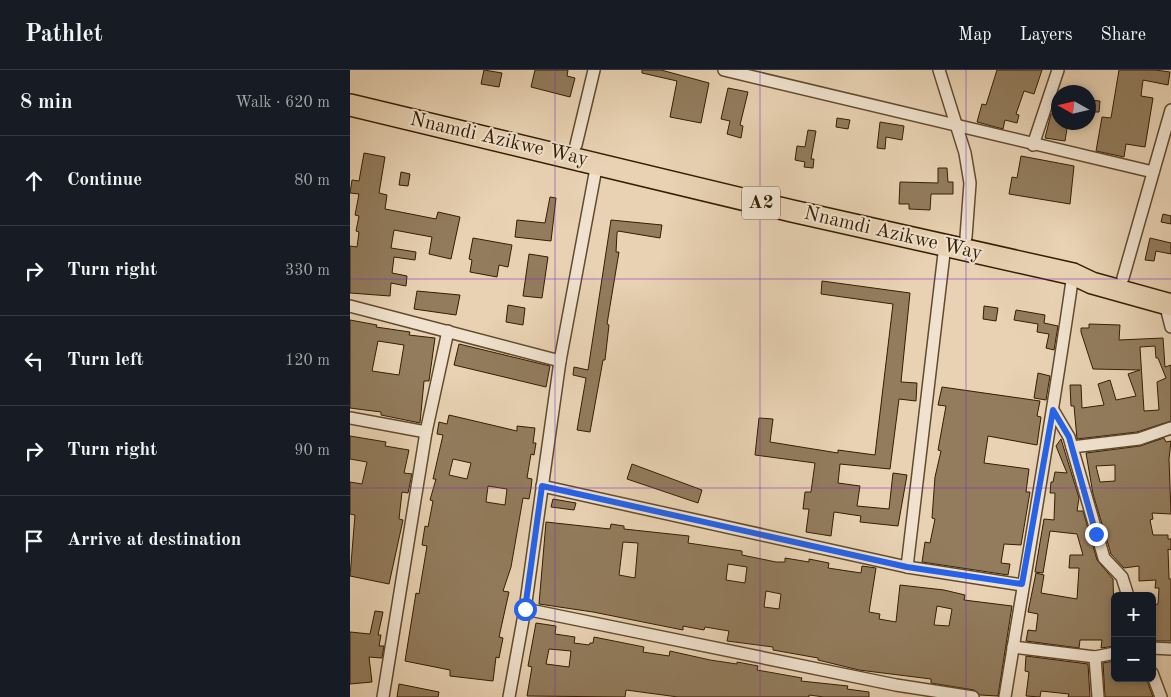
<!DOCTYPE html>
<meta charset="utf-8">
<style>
:root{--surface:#171b24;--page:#242831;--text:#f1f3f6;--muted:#9ea1a6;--line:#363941}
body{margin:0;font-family:"Old Standard TT",serif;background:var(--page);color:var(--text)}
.controls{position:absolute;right:15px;bottom:15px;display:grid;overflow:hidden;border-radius:8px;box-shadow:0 2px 8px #0003}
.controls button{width:45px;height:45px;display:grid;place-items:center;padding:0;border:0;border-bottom:1px solid var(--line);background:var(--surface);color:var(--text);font:25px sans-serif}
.compass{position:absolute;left:701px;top:15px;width:45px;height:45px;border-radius:50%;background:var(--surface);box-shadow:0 2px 8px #0003;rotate:278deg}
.stop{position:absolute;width:15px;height:15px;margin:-11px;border:4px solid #2563eb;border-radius:50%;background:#fff}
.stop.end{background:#2563eb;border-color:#fff;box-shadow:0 1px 5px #0008}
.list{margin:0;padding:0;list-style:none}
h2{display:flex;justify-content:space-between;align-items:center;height:65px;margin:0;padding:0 20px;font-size:21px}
h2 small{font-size:16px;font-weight:400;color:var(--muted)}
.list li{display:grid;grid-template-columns:32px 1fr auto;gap:15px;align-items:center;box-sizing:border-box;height:90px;padding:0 20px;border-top:1px solid var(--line)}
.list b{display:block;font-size:19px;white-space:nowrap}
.list em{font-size:16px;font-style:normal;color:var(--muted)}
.icon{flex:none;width:28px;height:28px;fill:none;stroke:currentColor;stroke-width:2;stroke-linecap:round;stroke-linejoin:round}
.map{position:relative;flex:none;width:821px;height:627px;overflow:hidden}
header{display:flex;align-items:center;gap:30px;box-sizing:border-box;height:70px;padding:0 25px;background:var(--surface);border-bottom:1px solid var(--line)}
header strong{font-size:24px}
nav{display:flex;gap:28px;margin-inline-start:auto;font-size:18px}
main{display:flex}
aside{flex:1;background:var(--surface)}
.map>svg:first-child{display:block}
.building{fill:#927c5d;stroke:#341e00;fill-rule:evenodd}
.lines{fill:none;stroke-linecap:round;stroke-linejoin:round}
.street-casing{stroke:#614b2d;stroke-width:14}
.highway-casing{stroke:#341e00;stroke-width:24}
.street{stroke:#f0e2ce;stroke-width:11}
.highway{stroke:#e8d2b3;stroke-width:21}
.route{stroke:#2563eb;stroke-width:6}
.grid{fill:none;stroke:#7b2cbf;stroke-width:1;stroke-opacity:0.55}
.labels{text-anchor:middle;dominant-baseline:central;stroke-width:4;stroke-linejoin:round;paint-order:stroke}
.shield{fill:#f0e2ce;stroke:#6c593e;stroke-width:1}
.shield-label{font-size:19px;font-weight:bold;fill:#341e00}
.street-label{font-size:20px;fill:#341e00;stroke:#f0e2ce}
</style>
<header>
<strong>Pathlet</strong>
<nav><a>Map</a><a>Layers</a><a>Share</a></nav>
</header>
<main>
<aside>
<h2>8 min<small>Walk · 620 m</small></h2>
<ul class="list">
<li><svg class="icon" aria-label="ahead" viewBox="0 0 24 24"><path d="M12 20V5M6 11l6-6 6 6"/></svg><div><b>Continue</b></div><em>80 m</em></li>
<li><svg class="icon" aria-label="right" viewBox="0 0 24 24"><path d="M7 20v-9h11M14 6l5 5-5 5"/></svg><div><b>Turn right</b></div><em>330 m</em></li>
<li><svg class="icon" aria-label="left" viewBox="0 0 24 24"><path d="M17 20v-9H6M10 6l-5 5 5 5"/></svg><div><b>Turn left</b></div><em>120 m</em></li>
<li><svg class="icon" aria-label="right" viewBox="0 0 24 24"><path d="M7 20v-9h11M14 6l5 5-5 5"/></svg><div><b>Turn right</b></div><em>90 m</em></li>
<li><svg class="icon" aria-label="arrive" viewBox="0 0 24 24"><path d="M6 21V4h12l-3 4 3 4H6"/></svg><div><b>Arrive at destination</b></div></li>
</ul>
</aside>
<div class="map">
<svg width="821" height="627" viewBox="0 0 821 627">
<rect width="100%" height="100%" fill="#e8d2b3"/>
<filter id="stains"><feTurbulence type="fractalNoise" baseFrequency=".004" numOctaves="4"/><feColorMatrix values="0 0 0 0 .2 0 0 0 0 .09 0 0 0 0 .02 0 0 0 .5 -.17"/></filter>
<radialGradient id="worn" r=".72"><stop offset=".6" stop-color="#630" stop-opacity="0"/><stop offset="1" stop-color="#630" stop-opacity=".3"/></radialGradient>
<g class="building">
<polygon points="134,0 152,3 149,17 131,14"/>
<polygon points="185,0 218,0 217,6 225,8 220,27 181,17"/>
<polygon points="292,0 311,0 359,13 351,53 320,47 327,11 292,3"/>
<polygon points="647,0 692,0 684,24 674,21 666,44 669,45 667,53 655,50 653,59 627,52 632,34 636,35"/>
<polygon points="769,0 805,0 820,2 818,15 793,10 791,26 803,28 795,77 776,74 774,87 746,81 752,47 761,48"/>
<polygon points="378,18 398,22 390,55 393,56 391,68 377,64 380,51 371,49"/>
<polygon points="740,30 750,31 749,42 739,42"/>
<polygon points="701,44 708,45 708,52 718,52 715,71 695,68"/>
<polygon points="487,48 500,50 498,59 486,57"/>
<polygon points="530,52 554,56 552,70 536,67 535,79 527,78"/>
<polygon points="458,60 466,61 461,89 464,89 463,98 454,97 455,92 445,90 447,76 455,77"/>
<polygon points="14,83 35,87 29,123 37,125 35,139 86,149 88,142 110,147 101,189 79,184 82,167 44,160 41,178 66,182 65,190 44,187 42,203 57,206 56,216 41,213 40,226 0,223 0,176 7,177 9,162 6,161 9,146 5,145 9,124 0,123 2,110 9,111"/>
<polygon points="671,86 724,96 720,134 659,124 662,107 667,108"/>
<polygon points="588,98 597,98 598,112 603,112 603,124 581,124 580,140 559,139 559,134 549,134 550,112 588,113"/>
<polygon points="51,102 60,104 58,116 49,115"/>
<polygon points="200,127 206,128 201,171 165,167 167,150 195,153"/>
<polygon points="813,144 821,146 821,154 811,152"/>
<polygon points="261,150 312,155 310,168 268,161 267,163 266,182 269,182 257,254 259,255 255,290 253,290 240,362 227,360 236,308 223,305 224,297 238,300"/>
<polygon points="123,168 162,175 158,197 149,195 147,207 120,202 122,190 119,189"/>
<polygon points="800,168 821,173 821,184 806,181 804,191 795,190"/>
<polygon points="179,184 198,187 192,228 173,226"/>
<polygon points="472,211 560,223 551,312 567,313 566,331 549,329 540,399 490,394 488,413 510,416 507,436 539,439 543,403 557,405 548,456 510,452 511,446 484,442 481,466 456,462 459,439 453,439 455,422 461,422 465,393 405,385 409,348 423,349 420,372 488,383 488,380 525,385 543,234 471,224"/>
<polygon points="67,221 110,225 106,245 64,239"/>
<polygon points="158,235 175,238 173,255 156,252"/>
<polygon points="634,236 648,238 646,251 633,249"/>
<polygon points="666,240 695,245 694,253 708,256 704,280 696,278 699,264 687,262 688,254 664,250"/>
<path d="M0,250L27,255L26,257L60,262L59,265L85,268L79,311H74L70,353L31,345V342L0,338ZM28,271L54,275L49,305L22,301Z"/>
<path d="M739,254L770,255L769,270L813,268L815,297L821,295V351L787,362L727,369L724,336H721L720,315H731L732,338L754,335L748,314L760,310L766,330L786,326L778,304L790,300L743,299L731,262V258H739ZM805,276L806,288H808L816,308L807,312L809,340L794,341L790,277Z"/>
<polygon points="109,274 200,296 196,317 104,295"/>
<polygon points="688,303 700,306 696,330 684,328"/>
<polygon points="592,317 690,331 687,346 691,347 687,375 638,366 634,393 679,399 676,422 680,422 671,475 654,474 651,493 660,494 658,505 572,492 575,472 580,473 585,449 582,448 585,407 591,381 588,380 596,336 588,335"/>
<path d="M99,345L167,361V356L185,358L183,373H186L184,385L181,384L177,408L182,409L181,418L179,429L173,428L161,497L153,521L159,522L149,567L153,568L149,588L146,587L143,611L100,606V600L55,591L66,523L69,524L77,476L72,475L75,456L78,457L83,431L80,430L86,409H83L93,365L87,364L89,352L97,354ZM103,389L121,393L117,409L99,405ZM138,416L157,419L155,435L136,432Z"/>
<polygon points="0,366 36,372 35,376 59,380 54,403 62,404 58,423 52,422 49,449 53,450 39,514 0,506 5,445 0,444 0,412 12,414 17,392 0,389"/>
<path d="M814,368L816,372L821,371L819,389L821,444L802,443L803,449L800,450L803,465H818V469H821V480L818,479L819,509H821V571H802V535L808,534L809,518H805L806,510L789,511V496L774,498L761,484L743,424L736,383L790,376ZM765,395V411L750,412L746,396Z"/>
<polygon points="711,369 729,428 727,441 733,441 747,490 763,509 765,576 751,578 752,570 730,570 729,578 676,571 678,560 686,561 688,544 678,542 686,503 694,505 691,523 727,529 729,498 719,498 720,485 733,485 727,464 700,461 693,503 685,502 694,449 704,450 705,423 700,423 701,412 703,412 705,402 717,403 706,376"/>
<polygon points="282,394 352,420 348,433 277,409"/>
<polygon points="203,429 226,433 224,440 201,437"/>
<path d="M196,452L260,459L261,454L274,456V459L339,466L338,473L392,481V485L426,492H435V488L459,492V489L479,493L478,498L511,503L512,496L526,498L519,542L530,544L529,549L546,552L550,515L594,520L615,525L614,530L662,536L648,626L630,625L624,620L581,613V609L509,600L468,590V588L423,580V577L377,571L379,561L355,557L354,560L333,556V560L243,542L189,534ZM273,472L288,473L285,508L269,505ZM378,494L397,497L395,513L376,510ZM416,521L431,524L429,539L414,537ZM587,536L602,539L599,556L584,555Z"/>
<polygon points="25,541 33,542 28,565 31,565 29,576 34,576 32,588 19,587 22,612 0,614 0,562 20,564"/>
<path d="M186,553L206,556L205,564L225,567L224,573L239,575L240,573H243L244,567L294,577L293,582L319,586L320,581L360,590L387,594V592L408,596L407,600L452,608L451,611L498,616L497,619L519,622V627H474L459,625V627H328L276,620L275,627L177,626L182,597L178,596ZM199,579L221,581L219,597L196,594Z"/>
<polygon points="676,586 738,594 740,627 718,627 719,624 691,621 690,627 676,626 679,602 675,601"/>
<polygon points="765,591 765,608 796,608 803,627 755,627 753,593"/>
<polygon points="49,614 89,622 88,627 47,627"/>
</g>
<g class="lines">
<g class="street-casing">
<g id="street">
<polyline points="374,0 803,102"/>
<polyline points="589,0 615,83 620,113 616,167"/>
<polyline points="226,75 244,0"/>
<polyline points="683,75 708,0"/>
<polyline points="773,208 821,40"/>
<polyline points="815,233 821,257"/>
<polyline points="0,236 210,291"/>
<polyline points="703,340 719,367 754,488 772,507 778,526"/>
<polyline points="0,348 76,362"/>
<polyline points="722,377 789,369 821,358"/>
<polyline points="192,416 557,497 672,515"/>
<polyline points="557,497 595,175"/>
<polyline points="175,539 546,615 623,627"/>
<polyline points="663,577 745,587 765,583"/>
<polyline points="802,578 821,579"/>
<polyline points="745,587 748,627"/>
<polyline points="802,603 811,627"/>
<polyline points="33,627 76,362 98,261"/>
<polyline points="159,627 175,539 210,291 247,93"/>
<path d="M655,627C678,486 703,345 723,204"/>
</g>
</g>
<g class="highway-casing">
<polyline id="highway" points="0,35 442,141 723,204 742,213 821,235"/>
</g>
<use href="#street" class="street"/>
<use href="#highway" class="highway"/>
</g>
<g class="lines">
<polyline class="route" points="175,539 192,416 557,497 672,514 703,340 719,367 746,464"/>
</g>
<path class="grid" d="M205,0V627M410,0V627M616,0V627M0,209H821M0,418H821"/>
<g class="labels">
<rect class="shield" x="392" y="116.5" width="38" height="33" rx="4"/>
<g class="shield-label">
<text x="411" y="133">A2</text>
</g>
<g class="street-label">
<text transform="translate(149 70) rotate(13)">Nnamdi Azikwe Way</text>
<text transform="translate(543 164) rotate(13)">Nnamdi Azikwe Way</text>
</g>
</g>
<rect width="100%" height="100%" filter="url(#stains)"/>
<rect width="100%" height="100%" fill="url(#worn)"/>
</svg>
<div class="controls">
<button>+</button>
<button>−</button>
</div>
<svg class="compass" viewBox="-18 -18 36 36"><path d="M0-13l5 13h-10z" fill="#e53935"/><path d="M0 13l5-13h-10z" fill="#9ea1a6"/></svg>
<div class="stop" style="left:175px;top:539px"></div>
<div class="stop end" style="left:746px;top:464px"></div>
</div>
</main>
